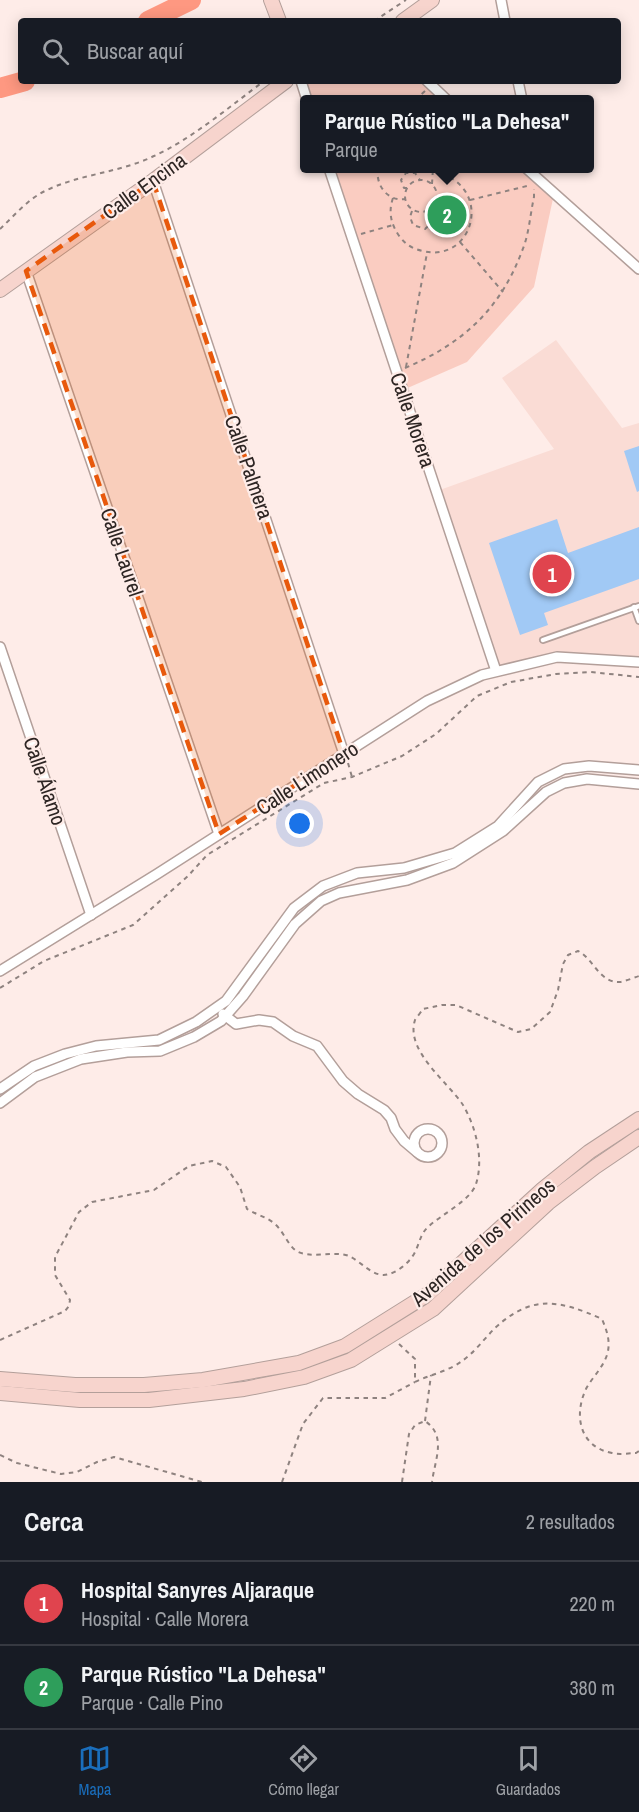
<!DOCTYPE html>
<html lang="es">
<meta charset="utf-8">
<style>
:root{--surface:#171b24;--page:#20242c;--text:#f1f3f6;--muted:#9ea1a6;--line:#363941;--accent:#1a6ebc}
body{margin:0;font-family:"Archivo Narrow",sans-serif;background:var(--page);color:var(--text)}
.you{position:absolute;left:300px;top:824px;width:21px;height:21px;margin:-15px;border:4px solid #fff;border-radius:50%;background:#1a73e8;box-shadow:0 0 0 9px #1a73e833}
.badge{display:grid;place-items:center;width:39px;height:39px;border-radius:50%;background:var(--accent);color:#fff;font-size:20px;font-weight:700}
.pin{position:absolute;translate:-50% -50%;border:3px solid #fff;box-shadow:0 2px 6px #0006}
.popup{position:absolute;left:300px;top:95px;width:294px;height:78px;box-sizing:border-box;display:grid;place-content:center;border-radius:6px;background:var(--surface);filter:drop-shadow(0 2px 4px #0005);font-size:20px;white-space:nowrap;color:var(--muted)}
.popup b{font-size:22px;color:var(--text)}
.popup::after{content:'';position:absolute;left:50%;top:100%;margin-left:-12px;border:12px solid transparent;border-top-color:var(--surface)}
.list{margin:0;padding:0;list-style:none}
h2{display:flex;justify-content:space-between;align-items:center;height:78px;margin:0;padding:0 24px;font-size:26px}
h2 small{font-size:20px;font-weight:400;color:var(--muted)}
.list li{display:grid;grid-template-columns:39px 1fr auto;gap:18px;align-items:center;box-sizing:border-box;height:84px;padding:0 24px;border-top:2px solid var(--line)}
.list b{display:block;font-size:22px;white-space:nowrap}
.list p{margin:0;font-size:20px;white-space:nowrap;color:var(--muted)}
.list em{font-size:20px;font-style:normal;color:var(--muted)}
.icon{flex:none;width:33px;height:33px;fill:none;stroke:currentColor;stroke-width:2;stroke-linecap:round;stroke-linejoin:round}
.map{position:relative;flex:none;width:639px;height:1482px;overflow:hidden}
.search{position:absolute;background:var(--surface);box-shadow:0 3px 15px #0003;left:18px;right:18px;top:18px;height:66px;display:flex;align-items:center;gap:15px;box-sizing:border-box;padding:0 21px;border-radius:6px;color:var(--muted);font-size:22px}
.sheet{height:246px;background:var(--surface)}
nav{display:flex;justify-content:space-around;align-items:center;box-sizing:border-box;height:84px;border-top:2px solid var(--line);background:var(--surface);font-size:16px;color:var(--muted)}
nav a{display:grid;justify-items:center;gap:3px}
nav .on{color:var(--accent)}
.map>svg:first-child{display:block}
.built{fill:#fadcd5}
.green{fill:#faccc1}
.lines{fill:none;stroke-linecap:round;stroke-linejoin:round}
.river{stroke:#fe9881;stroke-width:20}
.building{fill:#a1c9f5}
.lane-casing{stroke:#b39f9a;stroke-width:8}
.street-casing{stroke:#b39f9a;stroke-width:12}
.secondary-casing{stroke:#b39f9a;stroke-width:16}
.path{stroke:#8e827f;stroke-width:2;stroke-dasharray:4.5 4.5;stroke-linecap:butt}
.lane{stroke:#fff;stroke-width:4.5}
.street{stroke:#fff;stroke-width:9}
.secondary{stroke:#f7d4cd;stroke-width:14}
.marked{fill:#e8590c;fill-opacity:0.2;stroke:#e8590c;stroke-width:4.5;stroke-dasharray:12 8;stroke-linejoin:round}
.labels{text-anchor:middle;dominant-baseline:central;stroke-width:4.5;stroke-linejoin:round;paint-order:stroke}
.street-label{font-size:21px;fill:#2d2523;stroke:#feece8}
</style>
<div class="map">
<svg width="639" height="1482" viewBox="0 0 639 1482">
<rect width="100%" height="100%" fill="#feece8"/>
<polygon class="built" points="556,340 622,428 639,423 639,662 557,657 496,671 437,491 554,449 502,378"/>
<g class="green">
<polygon points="301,81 427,81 447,99 307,99"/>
<polygon points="329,169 526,169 554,194 534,287 467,362 403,390"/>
</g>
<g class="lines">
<g class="river">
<polyline points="148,21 191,0"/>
<polyline points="0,88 25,81"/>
</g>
</g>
<g class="building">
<polygon points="639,446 639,491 637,492 624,451"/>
<polygon points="557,519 568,553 639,527 639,579 544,613 548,625 520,635 489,543"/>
</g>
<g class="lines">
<g class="lane-casing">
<g id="lane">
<polyline points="634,607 639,621"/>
<polyline points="543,640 639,606"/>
</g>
</g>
<g class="street-casing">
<g id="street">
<polyline points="501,0 505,21"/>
<polyline points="301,81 307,100"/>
<polyline points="427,81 447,100"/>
<polyline points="518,81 522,100"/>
<polyline points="329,168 496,671"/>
<polyline points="526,168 639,269"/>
<polyline points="153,181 344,754"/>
<polyline points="26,271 219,834"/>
<polyline points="0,647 91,915"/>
<polyline points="0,971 157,874 427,701 482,675 557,657 639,662"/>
<polyline points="223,1014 236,1024 259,1020 273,1022 293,1036 317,1046 343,1081 358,1094 384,1110 391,1118 395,1129 404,1141 417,1152"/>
<polyline points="0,1089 34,1066 65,1054 96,1046 159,1040 196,1022 226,1001 294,908 323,886 357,873 404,868 455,853 498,826 538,782 564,769 589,766 639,770"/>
<polyline points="0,1103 35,1077 81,1059 127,1052 160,1051 194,1037 221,1021 243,996 295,924 321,901 339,893 407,880 453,863 503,831 546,792 564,783 587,779 639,784"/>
<circle cx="428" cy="1143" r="14"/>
</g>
</g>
<g class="secondary-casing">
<g id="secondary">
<polyline points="271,0 279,21"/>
<polyline points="403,21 432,0"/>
<polyline points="0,290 153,181 286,81"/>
<polyline points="0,1379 75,1385 144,1385 203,1380 299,1363 345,1346 428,1294 543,1189 589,1152 639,1119"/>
<polyline points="0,1393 80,1400 149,1400 244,1389 304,1377 351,1360 433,1309 548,1203 595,1167 639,1137"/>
</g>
</g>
<g class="path">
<polyline points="374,21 406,0"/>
<polyline points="415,100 425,91"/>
<path d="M378,168C375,185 388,202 405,199"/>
<circle cx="421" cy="196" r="16"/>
<polyline points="432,184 433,168"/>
<polyline points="407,188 404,188 401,180 406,173 415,173 420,180"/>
<path d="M393,198C388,212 391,225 400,237C406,245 413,249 423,251C474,264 496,185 433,171"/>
<polyline points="470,200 531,185"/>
<polyline points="412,211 410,217 413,225 425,229 434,221 433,208"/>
<path d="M0,229C14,216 28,199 45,191C79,174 119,173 154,156C190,140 232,105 264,81"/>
<polyline points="361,234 393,225"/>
<polyline points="460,242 503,292"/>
<polyline points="406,367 427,253"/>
<path d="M405,368C462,344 500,310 522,251C529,235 530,215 534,197V189"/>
<polyline points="348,763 352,777"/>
<polyline points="0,988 44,961 133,925 188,876 207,855 324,783 352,777 402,756 436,734 477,696 511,682 556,674 591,672 639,677"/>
<path d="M0,1340L65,1311L69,1306L70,1300L55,1275V1257L79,1212L92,1202L154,1190L189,1166L212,1161L226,1167L240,1187L247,1209C257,1215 267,1217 275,1224C283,1231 287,1243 295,1250C309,1260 333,1250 349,1256C362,1262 374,1279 389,1274C400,1271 412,1260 416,1250C420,1241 421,1233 429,1226C441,1215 471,1200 476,1184C484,1159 476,1127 463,1105C448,1082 405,1051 415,1020C417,1017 421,1012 423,1009L442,1005H456L518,1032L531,1029L550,1012L558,990L563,964L568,955L578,951C594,959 599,983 620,982C626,981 633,978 639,976"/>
<path d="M399,1344L415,1359V1382C429,1375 449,1371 462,1361C474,1353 484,1339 495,1328C532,1294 559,1300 602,1319C607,1331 611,1342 607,1355C603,1367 593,1377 587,1387C573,1414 579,1447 612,1453C620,1455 629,1453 636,1453L639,1451"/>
<polyline points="425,1421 431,1375"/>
<polyline points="0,1455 17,1463 61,1474 77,1472 97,1462 114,1457 202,1482"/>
<polyline points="282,1482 303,1424 323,1398 385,1398 415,1382"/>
<path d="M402,1482L409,1434L415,1425L425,1421C447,1436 435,1459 432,1482"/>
</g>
<use href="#lane" class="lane"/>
<use href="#street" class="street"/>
<use href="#secondary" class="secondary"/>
</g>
<path class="marked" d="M153,181L344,754L219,834L26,271Z"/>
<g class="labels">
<g class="street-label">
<text transform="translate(144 186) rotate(-36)">Calle Encina</text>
<text transform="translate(413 420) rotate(71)">Calle Morera</text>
<text transform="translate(249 467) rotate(71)">Calle Palmera</text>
<text transform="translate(122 552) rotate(71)">Calle Laurel</text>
<text transform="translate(307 778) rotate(-33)">Calle Limonero</text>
<text transform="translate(45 781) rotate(71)">Calle Álamo</text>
<text transform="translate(483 1242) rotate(-41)">Avenida de los Pirineos</text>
</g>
</g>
</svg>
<div class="you"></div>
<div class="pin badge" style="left:552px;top:574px;background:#e0444e">1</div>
<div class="pin badge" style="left:447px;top:215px;background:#2e9e5b">2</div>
<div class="popup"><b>Parque Rústico &quot;La Dehesa&quot;</b>Parque</div>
<div class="search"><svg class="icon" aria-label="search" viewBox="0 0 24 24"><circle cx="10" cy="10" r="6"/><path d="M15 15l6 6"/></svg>Buscar aquí</div>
</div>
<section class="sheet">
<h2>Cerca<small>2 resultados</small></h2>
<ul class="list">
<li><span class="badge" style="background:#e0444e">1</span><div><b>Hospital Sanyres Aljaraque</b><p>Hospital · Calle Morera</p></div><em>220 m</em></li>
<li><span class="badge" style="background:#2e9e5b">2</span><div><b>Parque Rústico &quot;La Dehesa&quot;</b><p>Parque · Calle Pino</p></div><em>380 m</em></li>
</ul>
</section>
<nav>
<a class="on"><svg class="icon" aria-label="map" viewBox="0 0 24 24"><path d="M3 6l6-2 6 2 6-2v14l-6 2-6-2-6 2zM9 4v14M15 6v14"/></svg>Mapa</a>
<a><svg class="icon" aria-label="directions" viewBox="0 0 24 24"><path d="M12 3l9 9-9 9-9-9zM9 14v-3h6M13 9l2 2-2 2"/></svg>Cómo llegar</a>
<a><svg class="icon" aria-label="saved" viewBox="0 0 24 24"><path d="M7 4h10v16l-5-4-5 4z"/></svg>Guardados</a>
</nav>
